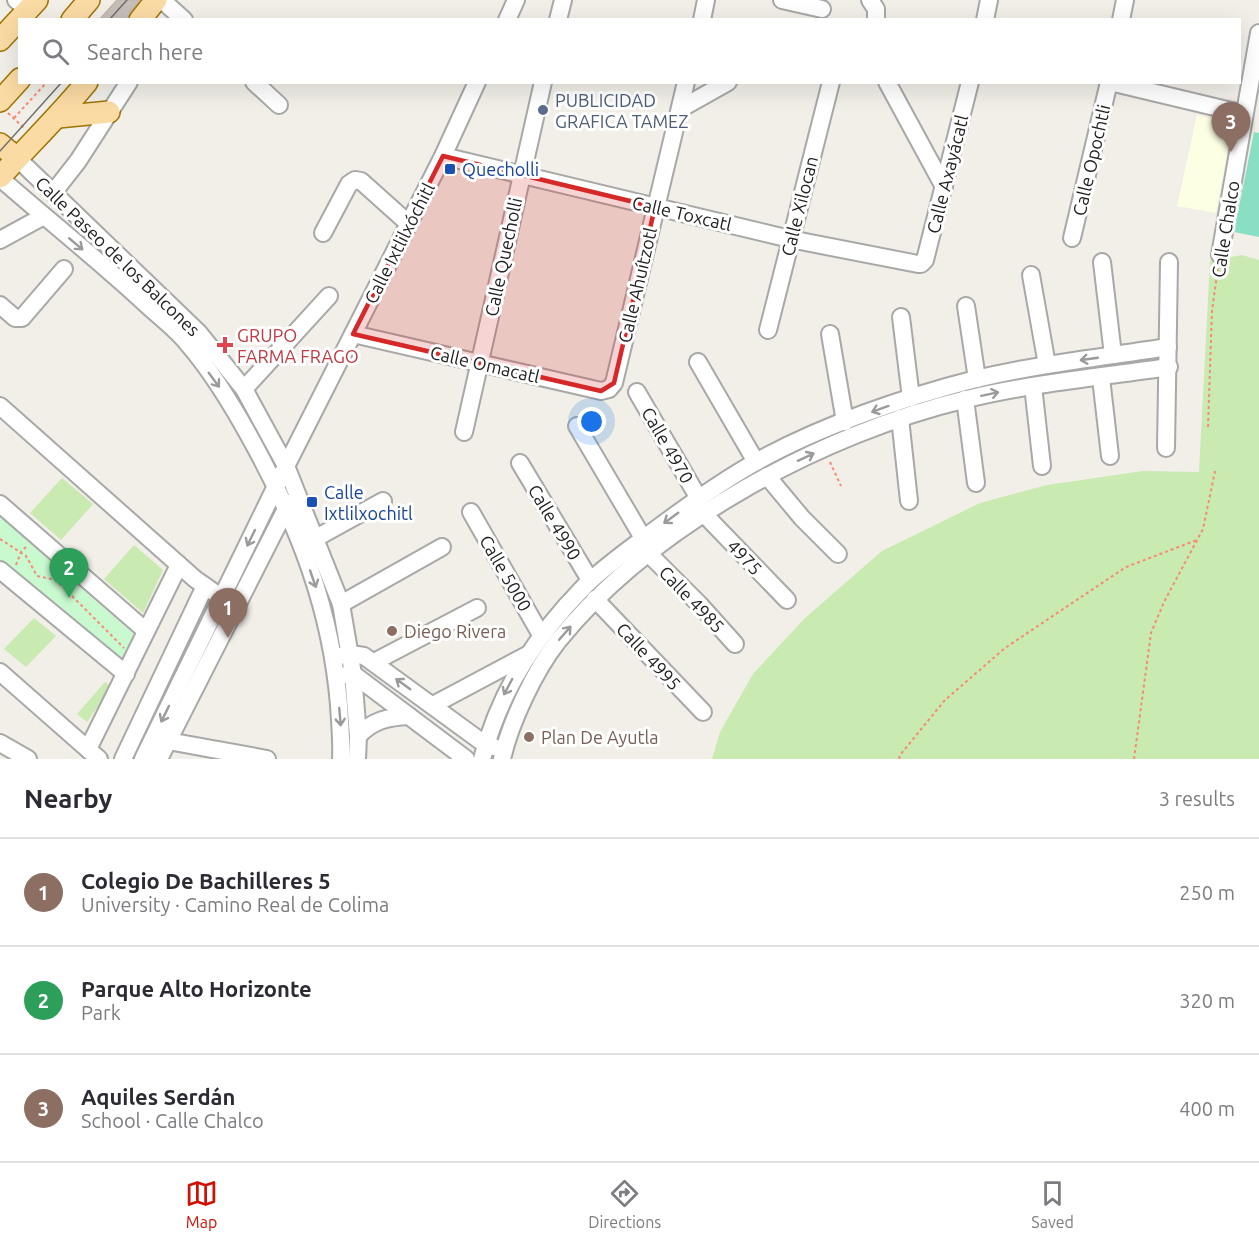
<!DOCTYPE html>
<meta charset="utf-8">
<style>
:root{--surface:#fff;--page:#f2f2f3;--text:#2b2b33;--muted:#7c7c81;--line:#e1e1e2;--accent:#d10f02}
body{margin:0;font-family:Ubuntu,sans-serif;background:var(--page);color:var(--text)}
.you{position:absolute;left:592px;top:422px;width:21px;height:21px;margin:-15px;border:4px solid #fff;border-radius:50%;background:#1a73e8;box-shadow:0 0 0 9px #1a73e833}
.badge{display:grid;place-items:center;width:39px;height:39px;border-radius:50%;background:var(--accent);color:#fff;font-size:20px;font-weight:700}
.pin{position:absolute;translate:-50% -50px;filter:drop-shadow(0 2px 3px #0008)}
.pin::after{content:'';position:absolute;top:32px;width:21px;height:18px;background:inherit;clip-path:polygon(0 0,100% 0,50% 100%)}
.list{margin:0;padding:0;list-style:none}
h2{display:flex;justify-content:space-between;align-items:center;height:78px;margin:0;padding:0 24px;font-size:26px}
h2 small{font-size:20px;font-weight:400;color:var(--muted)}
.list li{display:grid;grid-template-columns:39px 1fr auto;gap:18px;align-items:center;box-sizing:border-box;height:108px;padding:0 24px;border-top:2px solid var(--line)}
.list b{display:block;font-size:22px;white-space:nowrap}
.list p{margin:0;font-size:20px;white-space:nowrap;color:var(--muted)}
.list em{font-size:20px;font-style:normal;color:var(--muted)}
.icon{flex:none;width:33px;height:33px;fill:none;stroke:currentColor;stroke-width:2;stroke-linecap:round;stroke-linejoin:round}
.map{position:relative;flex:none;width:1259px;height:759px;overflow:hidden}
.search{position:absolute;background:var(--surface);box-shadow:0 6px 24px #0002;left:18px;right:18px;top:18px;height:66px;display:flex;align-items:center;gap:15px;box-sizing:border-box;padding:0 21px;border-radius:0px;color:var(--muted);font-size:22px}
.sheet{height:402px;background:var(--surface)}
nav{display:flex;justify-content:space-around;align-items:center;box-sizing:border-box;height:84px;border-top:2px solid var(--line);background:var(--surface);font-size:16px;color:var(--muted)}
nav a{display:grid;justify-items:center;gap:3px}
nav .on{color:var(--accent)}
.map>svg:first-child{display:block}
.education{fill:#fdffe4}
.grass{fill:#c9eab0}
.park{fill:#c8f9cf}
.pitch{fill:#88dfc3}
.building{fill:#c6beb8;stroke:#c3b7ab;stroke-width:1.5}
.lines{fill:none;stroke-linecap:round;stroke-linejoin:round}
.minor-casing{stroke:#a8a8a8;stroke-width:20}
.major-casing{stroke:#9d7402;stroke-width:24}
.path{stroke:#f98972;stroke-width:2;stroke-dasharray:3 3;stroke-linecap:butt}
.minor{stroke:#fff;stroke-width:16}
.major{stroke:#fbdba4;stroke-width:21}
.tram{stroke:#6f6f6f;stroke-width:1.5}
.oneway{stroke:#9b9b9b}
.marked{fill:#d62828;fill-opacity:0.2;stroke:#d62828;stroke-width:4.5;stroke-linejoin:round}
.service-dot{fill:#5c6f8a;stroke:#fff;stroke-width:2}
.transit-dot{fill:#1a4fb4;stroke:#fff;stroke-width:2}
.health-dot{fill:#e0444e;stroke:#fff;stroke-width:2}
.education-dot{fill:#8d6e63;stroke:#fff;stroke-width:2}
.labels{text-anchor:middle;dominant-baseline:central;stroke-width:6;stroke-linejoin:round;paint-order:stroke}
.service-label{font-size:18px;fill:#4e5e75;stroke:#fff;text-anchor:start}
.street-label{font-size:18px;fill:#212121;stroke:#fff}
.transit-label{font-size:18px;fill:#164399;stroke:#fff;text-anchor:start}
.health-label{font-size:18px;fill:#be3a42;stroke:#fff;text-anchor:start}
.education-label{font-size:18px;fill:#785e54;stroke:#fff;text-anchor:start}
</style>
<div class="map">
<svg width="1259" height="759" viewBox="0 0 1259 759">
<rect width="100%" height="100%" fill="#f1efe8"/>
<polygon class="education" points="1197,115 1233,124 1216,213 1177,206"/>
<g class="grass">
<polygon points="1242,255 1259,260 1259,759 712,759 720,732 753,674 805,618 882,551 980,503 1047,485 1143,471 1199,472 1210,261"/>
<polygon points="62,478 93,504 61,540 30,513"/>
<polygon points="134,545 163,570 143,613 104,579"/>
<polygon points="34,618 56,636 26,667 4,649"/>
<polygon points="105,682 111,687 87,722 77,714"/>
</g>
<polygon class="park" points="0,517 137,637 123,666 0,559"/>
<polygon class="pitch" points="1254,132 1259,133 1259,237 1234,232"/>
<polygon class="building" points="117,0 140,0 130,12 127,20 99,20"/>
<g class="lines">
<g class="minor-casing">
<g id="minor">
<polyline points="16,0 28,9"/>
<polyline points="162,0 184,20"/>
<polyline points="782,0 822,9"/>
<polyline points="870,0 876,9 876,20"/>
<polyline points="507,20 516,0"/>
<polyline points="558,20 563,0"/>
<polyline points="702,20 706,0"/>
<polyline points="985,20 989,0"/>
<polyline points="1121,20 1125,0"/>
<polyline points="254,82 279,105"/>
<polyline points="887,82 944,187"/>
<polyline points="1110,82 1244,114"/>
<polyline points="680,109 728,82"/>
<polyline points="443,156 790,239 918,264 921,264 925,260 970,82"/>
<polyline points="17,158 199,333 244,389 286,466 341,604 353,674 358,736 357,759"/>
<path d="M0,178C49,221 101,262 148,306C161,318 177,330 188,344C214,374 234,408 253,443C299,527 331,609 339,705C340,723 342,741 341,759"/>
<polyline points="53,193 78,161 129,82"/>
<polyline points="323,233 349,184 355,180 361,181 409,224"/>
<polyline points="1072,238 1109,82"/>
<polyline points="0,240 44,216"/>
<polyline points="1220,255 1259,33"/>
<polyline points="1102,262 1113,355"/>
<polyline points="1031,275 1047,365"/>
<polyline points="0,305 15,318 22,318 64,269"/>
<polyline points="966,306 977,379"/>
<polyline points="901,317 911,398"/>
<polyline points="768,330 831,82"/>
<polyline points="353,334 601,391 609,389 614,383 686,82"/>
<polyline points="830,334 845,422"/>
<polyline points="698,362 756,462"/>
<polyline points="1101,378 1110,456"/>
<polyline points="1033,386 1042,466"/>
<polyline points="244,389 329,296"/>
<polyline points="637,392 698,497"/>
<polyline points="965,399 976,483"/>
<polyline points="0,406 195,579 222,598"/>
<polyline points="900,418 909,501"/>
<polyline points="577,426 643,538"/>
<polyline points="464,432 543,82"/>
<polyline points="1166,448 1169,262"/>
<polyline points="520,463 590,580"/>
<polyline points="767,476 802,518 838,554"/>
<polyline points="0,504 146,631"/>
<polyline points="471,512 541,635"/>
<polyline points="704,514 787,600"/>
<polyline points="316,538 383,501"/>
<polyline points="649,554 700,605 735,644"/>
<polyline points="0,570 126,674"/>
<polyline points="595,599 703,712"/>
<polyline points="341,604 442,547"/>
<polyline points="340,656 351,654 364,656 486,745 494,747"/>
<polyline points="374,662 477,608"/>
<polyline points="0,672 99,759"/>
<polyline points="346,675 353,674 466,759"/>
<polyline points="433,705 527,655"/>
<path d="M358,736C373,720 388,717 409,716"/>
<polyline points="168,741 267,759"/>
<polyline points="0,743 28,759"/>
<polyline points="88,749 179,565"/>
<polyline points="123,759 205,586"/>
<polyline points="143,759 276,486 443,156 477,82"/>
<polyline points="159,759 289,503"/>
<path d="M482,759C498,699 525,653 566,606C574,598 582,588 591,580C612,561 636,544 659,527C690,504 722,481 756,462C820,426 905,397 976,379C1039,364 1104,357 1168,347"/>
<path d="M502,759C510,723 535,670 558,641C652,525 823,433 967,399C1033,383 1101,377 1169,367"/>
</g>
</g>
<g class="major-casing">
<g id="major">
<polyline points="72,20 89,0"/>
<polyline points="140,20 156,0"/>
<polyline points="0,40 37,0"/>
<polyline points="0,101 20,79"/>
<polyline points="58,117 109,112"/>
<polyline points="0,144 17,158"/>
<path d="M0,177C29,145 59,116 87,82"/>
</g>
</g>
<g class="path">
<polyline points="8,113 24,128"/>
<polyline points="14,118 47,82"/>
<polyline points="1208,427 1212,311 1218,267"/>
<polyline points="830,462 841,486"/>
<polyline points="0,539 26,556 37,576 56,580 124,648"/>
<polyline points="16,565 21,552 28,545"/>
<polyline points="899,759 900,755 945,700 1005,648 1126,567 1197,540"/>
<polyline points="1134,759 1151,633 1164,602 1203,529 1215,471"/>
</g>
<use href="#minor" class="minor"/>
<use href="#major" class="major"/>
<g class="tram">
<polyline points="109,20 127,0"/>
<polyline points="0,151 62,82"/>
</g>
</g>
<defs><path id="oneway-shaft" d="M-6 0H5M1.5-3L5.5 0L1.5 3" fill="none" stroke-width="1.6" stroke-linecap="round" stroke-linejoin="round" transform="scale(1.5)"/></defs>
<g class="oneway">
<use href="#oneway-shaft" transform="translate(76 244) rotate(40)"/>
<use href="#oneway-shaft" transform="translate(1089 359) rotate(172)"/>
<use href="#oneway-shaft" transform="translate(214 380) rotate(54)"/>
<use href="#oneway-shaft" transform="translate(990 394) rotate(-12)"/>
<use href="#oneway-shaft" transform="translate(880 409) rotate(160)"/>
<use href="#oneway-shaft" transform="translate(806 457) rotate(-25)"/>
<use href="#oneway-shaft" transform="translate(671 518) rotate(144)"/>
<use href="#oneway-shaft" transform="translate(251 538) rotate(116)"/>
<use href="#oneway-shaft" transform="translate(313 579) rotate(71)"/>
<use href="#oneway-shaft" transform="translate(565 633) rotate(-49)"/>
<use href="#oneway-shaft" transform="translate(403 684) rotate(-144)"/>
<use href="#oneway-shaft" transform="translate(508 687) rotate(118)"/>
<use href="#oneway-shaft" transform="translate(165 714) rotate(116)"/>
<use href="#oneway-shaft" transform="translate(340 717) rotate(85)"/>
</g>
<path class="marked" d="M443,156L655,207L614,383L601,391L353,334Z"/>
<circle class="service-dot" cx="543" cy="110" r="6"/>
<g class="transit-dot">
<rect x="444" y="163" width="12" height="12" rx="3"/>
<rect x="306" y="496" width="12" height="12" rx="3"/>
</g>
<path class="health-dot" d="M222 336h6v6h6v6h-6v6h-6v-6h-6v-6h6z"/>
<g class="education-dot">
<circle cx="392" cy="631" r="6"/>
<circle cx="529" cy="737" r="6"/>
</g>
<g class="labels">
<g class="service-label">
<text x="555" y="100">PUBLICIDAD<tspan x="555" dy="21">GRAFICA TAMEZ</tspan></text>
</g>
<g class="street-label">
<text transform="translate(1091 160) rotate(-77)">Calle Opochtli</text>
<text transform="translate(947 174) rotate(-76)">Calle Axayácatl</text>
<text transform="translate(799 206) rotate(-76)">Calle Xilocan</text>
<text transform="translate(682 213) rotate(13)">Calle Toxcatl</text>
<text transform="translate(1225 229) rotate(-81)">Calle Chalco</text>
<text transform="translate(399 243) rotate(-63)">Calle Ixtlilxóchitl</text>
<text transform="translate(118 256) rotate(44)">Calle Paseo de los Balcones</text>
<text transform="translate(503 257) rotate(-78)">Calle Quecholli</text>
<text transform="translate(637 285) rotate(-77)">Calle Ahuítzotl</text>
<text transform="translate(485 364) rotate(13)">Calle Omacatl</text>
<text transform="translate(668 445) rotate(60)">Calle 4970</text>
<text transform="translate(555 522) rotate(59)">Calle 4990</text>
<text transform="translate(745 557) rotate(46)">4975</text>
<text transform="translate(506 573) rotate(60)">Calle 5000</text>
<text transform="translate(692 599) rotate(46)">Calle 4985</text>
<text transform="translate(649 656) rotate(47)">Calle 4995</text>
</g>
<g class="transit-label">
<text x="462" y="169">Quecholli</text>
<text x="324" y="492">Calle<tspan x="324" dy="21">Ixtlilxochitl</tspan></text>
</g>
<g class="health-label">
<text x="237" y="335">GRUPO<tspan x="237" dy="21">FARMA FRAGO</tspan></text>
</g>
<g class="education-label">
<text x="404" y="631">Diego Rivera</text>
<text x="541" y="737">Plan De Ayutla</text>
</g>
</g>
</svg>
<div class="you"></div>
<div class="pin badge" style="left:228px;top:638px;background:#8d6e63">1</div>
<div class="pin badge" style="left:69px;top:598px;background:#2e9e5b">2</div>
<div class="pin badge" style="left:1231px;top:152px;background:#8d6e63">3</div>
<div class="search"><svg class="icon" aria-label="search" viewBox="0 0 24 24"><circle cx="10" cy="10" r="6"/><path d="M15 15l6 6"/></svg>Search here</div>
</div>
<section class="sheet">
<h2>Nearby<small>3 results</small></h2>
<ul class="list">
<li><span class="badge" style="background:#8d6e63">1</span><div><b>Colegio De Bachilleres 5</b><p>University · Camino Real de Colima</p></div><em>250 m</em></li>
<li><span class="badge" style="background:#2e9e5b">2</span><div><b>Parque Alto Horizonte</b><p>Park</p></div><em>320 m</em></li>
<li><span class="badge" style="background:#8d6e63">3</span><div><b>Aquiles Serdán</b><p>School · Calle Chalco</p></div><em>400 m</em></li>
</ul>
</section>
<nav>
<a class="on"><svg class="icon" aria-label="map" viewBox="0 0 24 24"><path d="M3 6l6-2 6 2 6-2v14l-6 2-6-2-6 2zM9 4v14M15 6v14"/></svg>Map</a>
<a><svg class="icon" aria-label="directions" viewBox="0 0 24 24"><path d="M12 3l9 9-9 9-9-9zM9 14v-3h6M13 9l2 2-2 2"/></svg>Directions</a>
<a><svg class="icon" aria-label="saved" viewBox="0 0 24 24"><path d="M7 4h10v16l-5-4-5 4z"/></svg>Saved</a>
</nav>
